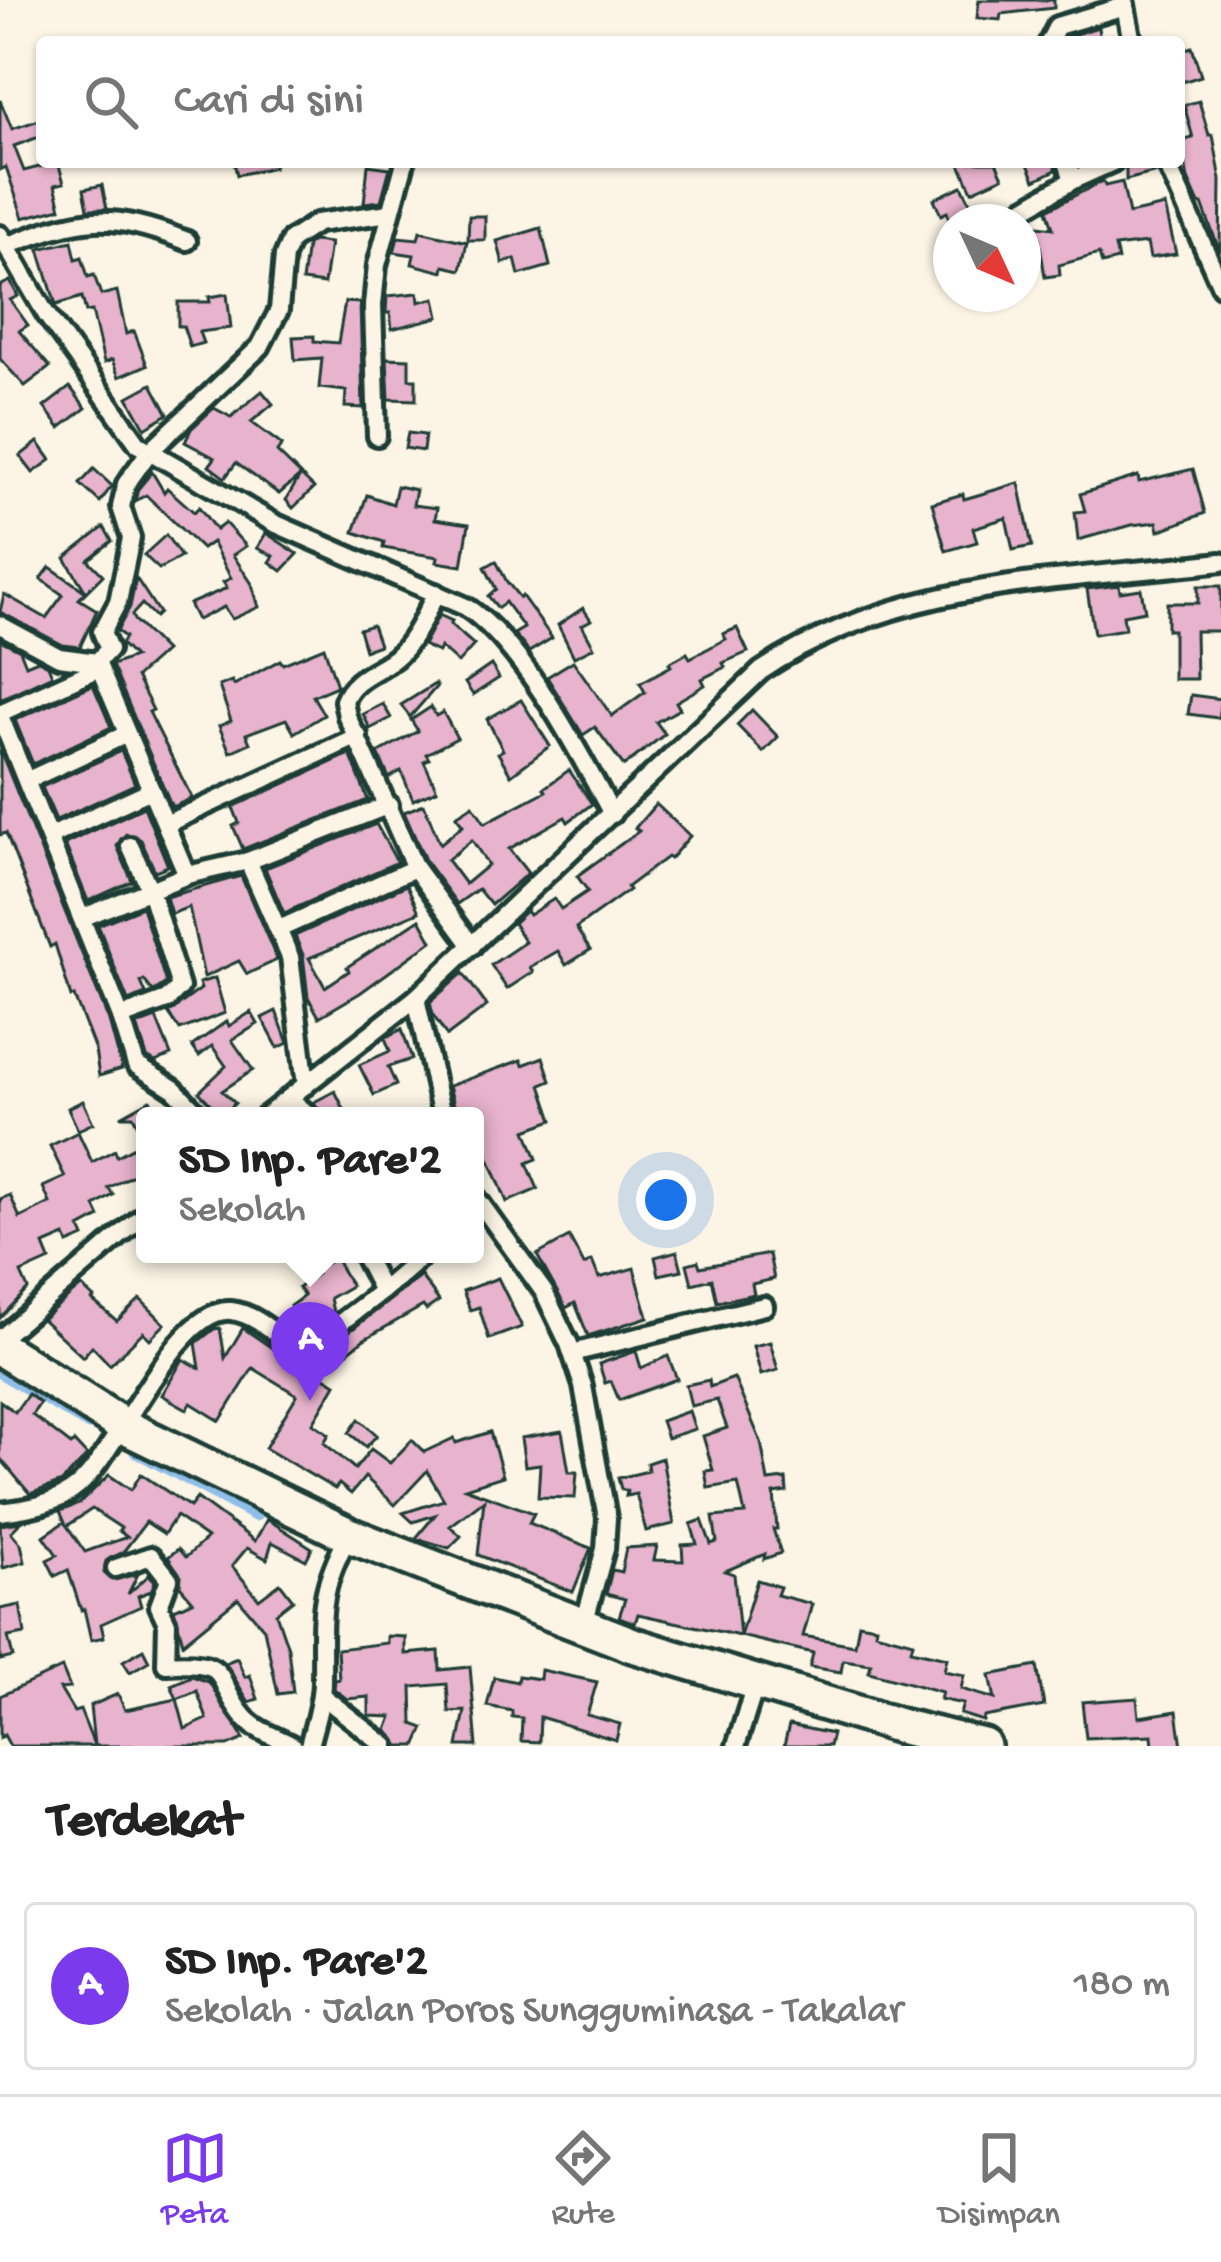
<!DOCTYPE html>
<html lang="id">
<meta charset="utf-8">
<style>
:root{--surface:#fff;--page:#f2f2f2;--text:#222;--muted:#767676;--line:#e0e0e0;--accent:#7c3aed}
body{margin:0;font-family:"Gochi Hand",sans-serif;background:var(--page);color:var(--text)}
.compass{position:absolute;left:933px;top:204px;width:108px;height:108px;border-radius:50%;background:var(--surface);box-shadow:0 3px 9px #0004;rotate:134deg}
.you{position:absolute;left:666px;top:1200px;width:42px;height:42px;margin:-30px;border:9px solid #fff;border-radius:50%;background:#1a73e8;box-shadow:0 0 0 18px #1a73e833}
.badge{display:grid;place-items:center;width:78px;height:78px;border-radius:50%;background:var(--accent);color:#fff;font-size:39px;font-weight:700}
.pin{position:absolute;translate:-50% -99px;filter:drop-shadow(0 3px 6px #0008)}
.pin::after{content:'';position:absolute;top:63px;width:42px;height:36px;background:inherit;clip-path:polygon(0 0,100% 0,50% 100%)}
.popup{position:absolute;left:136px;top:1107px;width:348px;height:156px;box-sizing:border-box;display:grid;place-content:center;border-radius:12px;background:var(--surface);filter:drop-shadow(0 3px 9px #0005);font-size:39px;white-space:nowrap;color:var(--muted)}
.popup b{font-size:45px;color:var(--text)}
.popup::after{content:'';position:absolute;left:50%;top:100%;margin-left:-24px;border:24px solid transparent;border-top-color:var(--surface)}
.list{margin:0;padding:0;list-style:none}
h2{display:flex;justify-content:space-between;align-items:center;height:156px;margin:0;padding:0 48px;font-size:51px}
h2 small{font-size:39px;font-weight:400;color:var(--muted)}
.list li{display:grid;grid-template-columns:78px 1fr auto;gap:36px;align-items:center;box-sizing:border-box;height:168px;margin:0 24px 24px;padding:0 24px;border:3px solid var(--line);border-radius:12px}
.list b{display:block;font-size:45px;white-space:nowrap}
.list p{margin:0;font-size:39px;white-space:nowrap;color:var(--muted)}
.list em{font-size:39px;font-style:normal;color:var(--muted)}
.icon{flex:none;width:66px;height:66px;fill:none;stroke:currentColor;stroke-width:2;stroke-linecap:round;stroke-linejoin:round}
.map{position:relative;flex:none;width:1221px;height:1746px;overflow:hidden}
.search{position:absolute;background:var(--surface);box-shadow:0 3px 9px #0004;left:36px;right:36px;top:36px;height:132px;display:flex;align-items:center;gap:30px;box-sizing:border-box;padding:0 42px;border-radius:12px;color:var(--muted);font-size:45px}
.sheet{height:348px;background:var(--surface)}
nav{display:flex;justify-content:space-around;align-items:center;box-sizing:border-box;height:168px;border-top:3px solid var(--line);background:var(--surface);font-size:33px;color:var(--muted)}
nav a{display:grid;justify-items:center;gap:6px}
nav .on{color:var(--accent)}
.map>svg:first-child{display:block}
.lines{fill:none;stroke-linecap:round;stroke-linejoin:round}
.canal{stroke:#90beea;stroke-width:15}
.building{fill:#e8b3cc;stroke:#1f3d34;stroke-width:3;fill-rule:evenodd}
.street-casing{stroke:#1f3d34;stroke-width:26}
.highway-casing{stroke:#1f3d34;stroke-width:42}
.street{stroke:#fcf5e5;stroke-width:16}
.highway{stroke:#fcf5e5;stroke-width:33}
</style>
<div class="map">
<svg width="1221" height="1746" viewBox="0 0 1221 1746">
<rect width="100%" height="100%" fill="#fcf5e5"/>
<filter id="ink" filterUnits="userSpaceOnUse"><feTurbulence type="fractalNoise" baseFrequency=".00833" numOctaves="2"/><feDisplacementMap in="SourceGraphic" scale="24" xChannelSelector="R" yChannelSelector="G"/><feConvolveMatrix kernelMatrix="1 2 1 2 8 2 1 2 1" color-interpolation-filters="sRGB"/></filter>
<g filter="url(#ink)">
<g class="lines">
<g class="canal">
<polyline points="0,1371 89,1423"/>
<polyline points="136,1450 255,1514"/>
</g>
</g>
<g class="building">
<polygon points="979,0 1054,0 1054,8 1001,14 1000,20 977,18"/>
<polygon points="1098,27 1100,42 1063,42 1066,37"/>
<polygon points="1192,47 1201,76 1179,83 1179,51"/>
<polygon points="0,100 12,129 42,119 42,136 14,146 24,171 58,162 64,183 55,185 61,208 23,218 6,167 0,170"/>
<polygon points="1199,101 1209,135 1213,135 1221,180 1220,252 1202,204 1199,204 1188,179 1181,141 1193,138 1184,105"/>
<polygon points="234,162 273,162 274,167 237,175"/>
<polygon points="959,162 996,162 1003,177 972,191"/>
<polygon points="1027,162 1054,162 1056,170 1035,180"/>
<polygon points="1126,162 1153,162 1157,172 1126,180"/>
<polygon points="368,165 390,168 381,201 364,203"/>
<polygon points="1103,181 1105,186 1122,182 1129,214 1165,206 1176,254 1150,258 1147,243 1115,247 1118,260 1102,264 1099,254 1059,265 1060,275 1045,277 1039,238 1023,241 1023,224 1053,228 1047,210"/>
<polygon points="102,185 107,209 88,209 84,189"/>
<polygon points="962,186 973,208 963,213 966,222 950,222 947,212 941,215 934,199"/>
<polygon points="469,216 485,216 485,240 468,240"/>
<polygon points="541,228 550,266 519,275 515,259 503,263 497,241"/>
<polygon points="420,231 467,242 461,270 444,266 443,272 412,264 414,255 394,252 398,237 418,239"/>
<polygon points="72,241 76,259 82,257 88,277 94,275 101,295 117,291 126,334 134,331 147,365 119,377 112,360 104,363 92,311 86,312 82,297 56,305 39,249"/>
<polygon points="313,241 330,243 324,284 302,281 307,245"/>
<polygon points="10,281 18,296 10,300 28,325 19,331 50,367 25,386 0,359 0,286"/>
<polygon points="418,293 419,302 435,298 439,317 392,329 390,313 386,313 387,296"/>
<polygon points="227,294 231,328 199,332 203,343 190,347 183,326 178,326 178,302 210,302 209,297"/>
<polygon points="345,302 360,303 363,408 345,407 346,391 319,388 322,358 295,360 293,337 314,336 314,341 338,343"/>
<polygon points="387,358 409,359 409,379 416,379 416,400 389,399"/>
<polygon points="152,384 168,414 145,428 128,397"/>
<polygon points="70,387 86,408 60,428 44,407"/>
<polygon points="262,391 273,404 251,422 282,445 277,452 314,488 293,508 286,500 300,476 279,494 236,463 225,478 209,466 215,458 185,442 191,429 214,408 231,417"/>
<polygon points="408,433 425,435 423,451 405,448"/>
<polygon points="38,442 51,460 33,473 20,456"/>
<polygon points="94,469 112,486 100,502 80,484"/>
<polygon points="1193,469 1205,513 1159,531 1157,522 1132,525 1078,540 1075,512 1085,511 1080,494 1138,476 1139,482"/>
<polygon points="152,472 164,492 167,488 194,512 199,507 216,530 225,523 246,546 233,555 252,584 259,607 232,619 224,607 197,620 189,604 227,588 223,582 231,578 212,542 202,549 146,495 135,501 138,489"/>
<polygon points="1019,483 1032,546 1013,550 1006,518 973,528 977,542 946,551 932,503 963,494 964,499"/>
<polygon points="397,486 416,490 413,505 437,508 435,519 469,524 462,566 437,562 438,557 383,548 384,542 354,532 367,495 393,504"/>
<polygon points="104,527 112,541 88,560 103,575 79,599 97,610 80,647 63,645 0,612 4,594 46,618 63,595 41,579 50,567 86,592 65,558"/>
<polygon points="266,533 298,554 282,571 270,562 274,556 257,548"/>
<polygon points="166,535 181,557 159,569 144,555"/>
<polygon points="496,561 507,582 520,598 522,596 552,638 529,652 514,634 524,628 505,602 498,608 488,596 496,589 485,567"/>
<polygon points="136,578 159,613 155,617 142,604 132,615 134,620 165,651 136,677 153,710 149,712 192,798 172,807 112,665 134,657 121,644 125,637 117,631 130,607"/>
<polygon points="1119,585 1120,592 1141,589 1145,611 1123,615 1125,629 1094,634 1087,589"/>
<polygon points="1198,586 1221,586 1221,631 1195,631 1196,679 1173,679 1173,630 1167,630 1167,603 1198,603"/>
<polygon points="583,608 591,620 582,625 594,647 574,657 558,625"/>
<polygon points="439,615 452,621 450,624 474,645 458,663 440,647 438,652 423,645"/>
<polygon points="372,625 379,645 365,650 359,629"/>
<polygon points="737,628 748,652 723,663 725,667 702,679 705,685 676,702 680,709 656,722 665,734 624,766 595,727 583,735 547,677 573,661 612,716 645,692 640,683 671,666 669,663 687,653 690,658 726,639 723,634"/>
<polygon points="0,640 20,650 26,665 38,660 48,665 52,675 0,699"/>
<polygon points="324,647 337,686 313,696 324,715 294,733 286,719 246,734 250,743 230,752 219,726 231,721 219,686 232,681 234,685 280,660 283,664"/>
<polygon points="491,665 499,678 473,695 465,683"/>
<polygon points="435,684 437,686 410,717 401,705"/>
<polygon points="93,685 111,727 33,764 15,720"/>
<polygon points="1191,695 1221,699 1218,718 1188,714"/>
<polygon points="521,700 550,746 511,775 498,753 503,750 487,719"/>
<polygon points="383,704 391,718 370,729 363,714"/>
<polygon points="431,707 436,716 443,712 457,738 426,754 429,759 424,761 437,790 413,800 401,771 389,778 378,753 418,731 411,720"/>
<polygon points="752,710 778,737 763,752 737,725"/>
<polygon points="0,750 109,1021 122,1069 99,1076 95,1050 74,996 71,997 55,944 50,947 6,833 0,835"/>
<polygon points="121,751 135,784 56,820 42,787"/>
<polygon points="350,754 368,800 243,849 233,826 239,823 233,807"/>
<path d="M569,770L592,804L568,822L565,817L509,849L528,873L491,905L478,889L457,904L426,862L404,812L424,804L440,844L463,825L456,816L473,805L485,823L546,791L544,788ZM472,840L488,865L465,884L447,860Z"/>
<polygon points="656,804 690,836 670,859 667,857 627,887 629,890 576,928 590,950 566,965 558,951 530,967 533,972 507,989 491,965 525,942 513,923 526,911 529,915 554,899 561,909 588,891 577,876 639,831 635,828"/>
<polygon points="144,807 168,866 155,871 141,840 126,834 117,846 132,881 88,901 65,844"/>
<polygon points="376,824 397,862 284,913 265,868"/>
<polygon points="241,876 277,960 247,974 239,961 204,977 189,907 171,914 166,897"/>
<polygon points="407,885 419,912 309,958 325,987 349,971 347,967 420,919 432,941 360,993 319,1017 308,997 303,955 295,936"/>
<polygon points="142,907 166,983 153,992 144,980 141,982 146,994 128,1001 98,925"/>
<polygon points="463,973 487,1006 447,1036 433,1015 430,1002"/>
<polygon points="215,978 225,1013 180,1030 168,1013 201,989 199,983"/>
<polygon points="276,1011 288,1043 278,1048 262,1018"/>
<polygon points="251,1012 258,1024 232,1040 253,1070 222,1091 235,1103 222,1116 199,1092 226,1066 212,1046 199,1056 192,1046 227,1021 229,1026"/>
<polygon points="156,1018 171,1055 155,1062 147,1057 137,1025"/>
<polygon points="402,1029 412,1059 388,1067 396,1085 374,1095 359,1065 390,1051 385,1038"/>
<polygon points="543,1057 551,1081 541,1085 553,1120 526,1130 537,1159 527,1163 538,1189 507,1202 483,1144 475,1147 475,1110 457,1116 449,1086 521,1060 523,1065"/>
<polygon points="335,1091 344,1109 322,1116 314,1102"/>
<polygon points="150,1100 159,1116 145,1116 145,1139 133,1116 121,1116"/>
<polygon points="83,1101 93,1123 78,1130 68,1108"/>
<polygon points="78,1132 92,1162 115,1150 117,1156 145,1141 145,1198 133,1175 108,1188 113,1195 95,1206 100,1217 80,1228 84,1237 68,1244 65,1236 44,1245 50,1260 21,1273 28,1289 0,1318 0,1199 10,1195 20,1218 50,1203 43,1187 65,1177 50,1146"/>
<polygon points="569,1237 584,1265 592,1261 599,1278 634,1268 648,1317 588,1336 575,1303 566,1308 537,1255"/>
<polygon points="677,1251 682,1270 659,1275 655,1257"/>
<polygon points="769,1254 774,1279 752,1284 754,1294 717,1302 712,1279 692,1284 687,1264 698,1261 700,1267"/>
<polygon points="335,1258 351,1286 330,1298 333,1312 309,1330 290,1306 304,1296 298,1288 317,1274 315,1270"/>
<polygon points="421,1276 439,1301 426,1310 423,1306 363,1340 320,1374 336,1384 313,1423 329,1434 324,1443 355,1469 371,1449 390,1463 412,1440 424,1452 454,1438 456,1443 490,1432 503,1476 465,1488 534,1513 529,1523 591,1548 573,1592 478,1555 484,1500 450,1526 461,1536 449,1548 416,1538 435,1515 413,1522 403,1513 444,1500 427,1471 395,1505 365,1477 351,1494 339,1484 335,1489 265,1448 297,1395 253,1368 220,1421 191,1403 187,1409 162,1395 183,1359 200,1368 196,1343 214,1329 220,1328 225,1358 243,1328 288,1359 299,1360 323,1352"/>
<polygon points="498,1278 522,1327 489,1339 479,1307 470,1310 463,1291"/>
<polygon points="81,1286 94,1298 92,1300 117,1321 140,1299 165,1324 150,1339 143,1332 110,1365 92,1346 83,1357 42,1319"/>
<polygon points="770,1342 778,1370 761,1375 753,1346"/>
<polygon points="636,1351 641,1368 668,1356 677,1379 619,1400 611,1381 605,1383 599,1364"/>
<polygon points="734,1378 761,1442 768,1481 786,1479 787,1492 774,1494 777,1529 773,1529 781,1553 764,1559 765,1554 725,1571 734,1574 740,1636 638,1614 635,1623 619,1617 625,1599 606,1594 612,1570 621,1572 626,1548 657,1546 654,1560 683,1561 682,1545 697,1544 691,1524 702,1520 711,1544 717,1542 713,1517 745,1514 738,1483 708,1488 705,1471 713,1470 703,1436 727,1428 717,1400 691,1406 686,1385 709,1380 710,1387"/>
<polygon points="28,1394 40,1403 32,1415 71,1445 74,1442 87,1456 62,1482 30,1494 0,1458 0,1401 15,1412"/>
<polygon points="689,1411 695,1429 667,1438 661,1421"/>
<polygon points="359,1419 377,1435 366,1447 349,1433"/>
<polygon points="562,1431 569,1472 577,1472 575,1498 538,1497 540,1464 525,1466 521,1438"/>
<polygon points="662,1458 674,1524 646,1531 636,1494 626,1496 627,1491 621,1489 618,1478 648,1471 647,1463"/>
<path d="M141,1474L190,1507L197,1498L255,1541L267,1519L312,1548L306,1560L272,1542L267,1559L247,1548L232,1566L259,1599L280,1583L293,1600L276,1613L288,1648L293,1692L278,1694L264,1629L238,1598L183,1643L174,1609L193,1601L180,1586L181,1576L168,1557L178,1549L186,1557L207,1538L176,1516L164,1534L146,1522L123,1552L106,1561L104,1573L112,1580L138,1574L128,1594L149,1575L155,1581L151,1591L138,1596L141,1606L101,1624L104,1637L91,1640L84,1609L81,1610L68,1570L55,1576L47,1560L57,1555L44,1536L64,1522L66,1525L60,1511L79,1504L109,1475L131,1490ZM92,1509L121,1528L119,1531L127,1537L85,1552L67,1526Z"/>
<polygon points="21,1522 11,1532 21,1544 25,1562 3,1568 0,1525"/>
<polygon points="757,1580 780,1587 777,1595 812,1604 803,1636 855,1645 859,1623 876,1626 875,1632 913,1642 911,1650 947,1658 944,1671 964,1675 961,1689 995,1699 990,1675 1037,1666 1044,1706 984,1717 983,1721 960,1714 963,1704 940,1699 942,1692 869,1672 871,1664 843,1660 841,1672 810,1667 813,1653 740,1636"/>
<polygon points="20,1605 25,1634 8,1637 13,1657 0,1660 0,1609"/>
<polygon points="387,1636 405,1637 405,1654 439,1651 440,1670 470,1667 477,1746 458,1746 465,1711 449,1712 447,1684 412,1687 413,1724 424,1728 416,1746 399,1746 387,1730 392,1717 369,1716 369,1697 347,1699 334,1689 335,1680 339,1679 337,1649 387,1643"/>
<polygon points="143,1649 149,1661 130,1672 123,1661"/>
<polygon points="237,1658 245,1677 250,1675 258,1699 249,1702 225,1663"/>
<polygon points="62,1668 70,1688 60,1689 74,1712 80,1710 94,1745 90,1706 118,1694 125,1710 177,1699 185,1729 207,1719 197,1691 177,1699 171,1685 192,1676 209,1682 244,1739 228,1746 10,1746 4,1735 0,1738 0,1696"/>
<polygon points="541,1670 597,1682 587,1715 620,1724 616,1740 540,1717 539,1742 521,1741 522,1718 512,1717 512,1711 487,1706 494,1677 517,1682 518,1676 540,1679"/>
<polygon points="1137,1698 1139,1717 1177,1711 1182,1746 1153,1746 1152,1735 1086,1738 1082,1702"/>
<polygon points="789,1725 832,1734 829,1746 784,1746"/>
</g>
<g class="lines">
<g class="street-casing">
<g id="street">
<polyline points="1124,0 1132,42"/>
<polyline points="1049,42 1057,26 1125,6"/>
<polyline points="1067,162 1073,180"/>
<polyline points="1166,162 1221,286"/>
<polyline points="1008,218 1073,180 1113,162"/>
<path d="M0,235L46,314L139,445L274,523L466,607C522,643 580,754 612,814"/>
<path d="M6,246C83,216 108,211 187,241"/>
<polyline points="377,436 373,305 377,265 405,162"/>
<path d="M436,593C425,615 414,642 395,658C377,672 352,678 344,701L347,716L415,868L472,946"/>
<polyline points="0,625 59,657 97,662 187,875"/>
<polyline points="97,662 109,649 102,632 118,602 131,538 121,507 126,484 149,452 260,347 279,310 284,256 291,240 317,223 390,213"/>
<polyline points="0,713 99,668"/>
<polyline points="0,716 121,1017 167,1000 180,987 150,890 130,846"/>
<polyline points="28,780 127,734"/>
<polyline points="166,824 358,736"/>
<polyline points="49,837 151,790"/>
<polyline points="248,861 389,805"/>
<polyline points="84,917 187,875 248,861 290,957 306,1085"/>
<polyline points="279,929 415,868"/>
<polyline points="416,998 442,1116"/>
<polyline points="121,1017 136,1065 174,1089 200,1116"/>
<polyline points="289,1098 310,1116"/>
<path d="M266,1116L416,998L761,671C898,579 1064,581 1221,562"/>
<polyline points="475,1196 544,1292 569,1344 583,1386 607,1518 605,1549 583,1627"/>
<polyline points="382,1291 425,1254"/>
<polyline points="0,1339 145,1214"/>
<polyline points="572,1353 764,1306"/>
<path d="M0,1512C26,1509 58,1504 78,1486C120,1449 177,1306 231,1311C254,1313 277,1335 295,1348L315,1342L382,1291L363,1254"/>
<path d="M116,1568L151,1556L169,1579L159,1606L167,1623L166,1664C236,1659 211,1678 244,1717C256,1731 277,1737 293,1746"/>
<polyline points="321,1695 386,1746"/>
<path d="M309,1746C314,1725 322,1703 322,1681C323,1616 316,1595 349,1535"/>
<polyline points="736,1746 756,1683"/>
</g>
</g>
<g class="highway-casing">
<polyline id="highway" points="0,1348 125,1427 349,1535 633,1645 903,1727 983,1746"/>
</g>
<use href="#street" class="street"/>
<use href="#highway" class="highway"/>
</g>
</g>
</svg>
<svg class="compass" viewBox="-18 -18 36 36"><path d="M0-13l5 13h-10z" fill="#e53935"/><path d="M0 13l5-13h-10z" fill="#767676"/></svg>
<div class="you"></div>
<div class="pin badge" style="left:310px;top:1401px">A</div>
<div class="popup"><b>SD Inp. Pare'2</b>Sekolah</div>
<div class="search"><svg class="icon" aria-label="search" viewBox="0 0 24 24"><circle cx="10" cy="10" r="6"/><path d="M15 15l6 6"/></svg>Cari di sini</div>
</div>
<section class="sheet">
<h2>Terdekat<small></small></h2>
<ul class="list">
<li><span class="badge">A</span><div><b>SD Inp. Pare'2</b><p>Sekolah · Jalan Poros Sungguminasa - Takalar</p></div><em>180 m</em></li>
</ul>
</section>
<nav>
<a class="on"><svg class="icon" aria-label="map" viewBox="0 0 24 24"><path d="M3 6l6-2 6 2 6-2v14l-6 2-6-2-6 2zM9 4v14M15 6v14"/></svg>Peta</a>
<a><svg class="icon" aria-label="directions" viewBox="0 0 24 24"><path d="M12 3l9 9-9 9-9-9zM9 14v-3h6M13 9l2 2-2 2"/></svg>Rute</a>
<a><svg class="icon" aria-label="saved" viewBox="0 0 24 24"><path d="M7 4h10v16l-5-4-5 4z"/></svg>Disimpan</a>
</nav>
